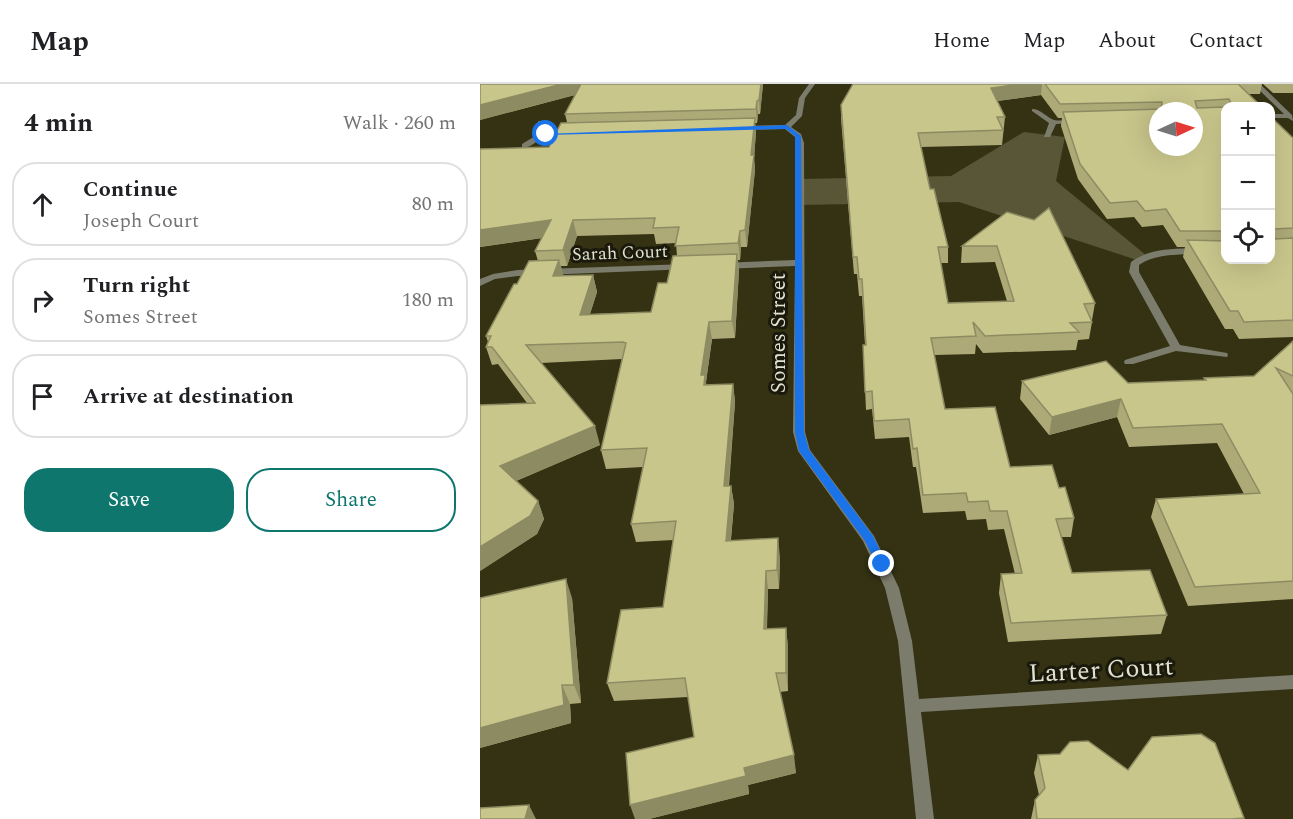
<!DOCTYPE html>
<meta charset="utf-8">
<style>
:root{--surface:#fff;--page:#f6f6f6;--text:#202124;--muted:#757577;--line:#e0e0e0;--accent:#0f766e}
body{margin:0;font-family:Spectral,serif;background:var(--page);color:var(--text)}
.controls{position:absolute;right:18px;top:18px;display:grid;overflow:hidden;border-radius:12px;box-shadow:0 6px 24px #0002}
.controls button{width:54px;height:54px;display:grid;place-items:center;padding:0;border:0;border-bottom:2px solid var(--line);background:var(--surface);color:var(--text);font:30px sans-serif}
.compass{position:absolute;left:669px;top:18px;width:54px;height:54px;border-radius:50%;background:var(--surface);box-shadow:0 6px 24px #0002;rotate:86deg}
.stop{position:absolute;width:18px;height:18px;margin:-14px;border:4px solid #1a73e8;border-radius:50%;background:#fff}
.stop.end{background:#1a73e8;border-color:#fff;box-shadow:0 2px 6px #0008}
.list{margin:0;padding:0;list-style:none}
h2{display:flex;justify-content:space-between;align-items:center;height:78px;margin:0;padding:0 24px;font-size:26px}
h2 small{font-size:20px;font-weight:400;color:var(--muted)}
.list li{display:grid;grid-template-columns:39px 1fr auto;gap:18px;align-items:center;box-sizing:border-box;height:84px;margin:0 12px 12px;padding:0 12px;border:2px solid var(--line);border-radius:24px}
.list b{display:block;font-size:22px;white-space:nowrap}
.list p{margin:0;font-size:20px;white-space:nowrap;color:var(--muted)}
.list em{font-size:20px;font-style:normal;color:var(--muted)}
.actions{display:flex;gap:12px;padding:18px 24px}
.actions a{flex:1;padding:14px 0;border:2px solid var(--accent);border-radius:24px;text-align:center;font-size:21px;color:var(--accent)}
.actions .main{background:var(--accent);color:#fff}
.icon{flex:none;width:33px;height:33px;fill:none;stroke:currentColor;stroke-width:2;stroke-linecap:round;stroke-linejoin:round}
.map{position:relative;flex:none;width:813px;height:735px;overflow:hidden}
header{display:flex;align-items:center;gap:36px;box-sizing:border-box;height:84px;padding:0 30px;background:var(--surface);border-bottom:2px solid var(--line)}
header strong{font-size:28px}
nav{display:flex;gap:33px;margin-inline-start:auto;font-size:21px}
main{display:flex}
aside{flex:1;background:var(--surface)}
.map>svg:first-child{display:block}
.green{fill:#585636}
.lines{fill:none;stroke-linecap:round;stroke-linejoin:round}
.minor{fill:#7c7c6d;fill-rule:evenodd}
.wall{fill:#adaa78;fill-rule:evenodd}
.shaded-wall{fill:#8d8b62}
.building{fill:#c9c68c;stroke:#8d8b62;stroke-width:1.5;fill-rule:evenodd}
.route{fill:#1a73e8}
.labels{text-anchor:middle;dominant-baseline:central;stroke-width:6;stroke-linejoin:round;paint-order:stroke}
.far-street-label{font-size:18px;fill:#e1e1cf;stroke:#1a190c}
.street-label{font-size:21px;fill:#e1e1cf;stroke:#1a190c}
.near-street-label{font-size:26px;fill:#e1e1cf;stroke:#1a190c}
</style>
<header>
<strong>Map</strong>
<nav><a>Home</a><a>Map</a><a>About</a><a>Contact</a></nav>
</header>
<main>
<aside>
<h2>4 min<small>Walk · 260 m</small></h2>
<ul class="list">
<li><svg class="icon" aria-label="ahead" viewBox="0 0 24 24"><path d="M12 20V5M6 11l6-6 6 6"/></svg><div><b>Continue</b><p>Joseph Court</p></div><em>80 m</em></li>
<li><svg class="icon" aria-label="right" viewBox="0 0 24 24"><path d="M7 20v-9h11M14 6l5 5-5 5"/></svg><div><b>Turn right</b><p>Somes Street</p></div><em>180 m</em></li>
<li><svg class="icon" aria-label="arrive" viewBox="0 0 24 24"><path d="M6 21V4h12l-3 4 3 4H6"/></svg><div><b>Arrive at destination</b></div></li>
</ul>
<div class="actions"><a class="main">Save</a><a>Share</a></div>
</aside>
<div class="map">
<svg width="813" height="735" viewBox="0 0 813 735">
<rect width="100%" height="100%" fill="#343213"/>
<polygon class="green" points="544,48 585,53 576,97 667,172 657,176 479,118 320,121 320,95 471,92"/>
<g class="lines">
<g class="minor">
<polygon points="329,0 335,0 325,14 322,32 311,43 321,50 324,59 325,348 330,366 394,452 419,504 432,557 439,615 813,591 813,605 441,628 454,735 436,735 418,557 405,504 383,457 318,367 313,348 315,182 242,185 237,182 242,179 315,176 316,59 315,53 305,45 260,46 256,44 260,42 305,41 316,31 319,14"/>
<polygon points="773,0 780,0 812,31 813,37 808,34 790,34 790,30 804,30"/>
<path d="M552,25C561,25 566,33 574,36C583,38 592,33 600,37L596,39L576,40L570,53H564L569,39L552,27Z"/>
<path d="M58,37H62L68,47H90L94,49C86,53 78,50 69,51C59,53 53,64 42,64V60L62,48Z"/>
<path d="M737,165H746V171C721,171 679,166 659,181V188L700,261L747,269L748,271L747,273L696,267L653,280H645L644,278L645,276L690,262L649,188L651,178C674,161 709,165 737,165Z"/>
<polygon points="207,180 210,181 210,185 38,192 15,195 0,202 0,195 13,190 38,186"/>
</g>
</g>
<g class="wall">
<path d="M0,0H283L280,30H278L277,39H275L276,48L274,74L275,86L267,163H261L260,176H258L259,186L255,254L232,255L226,298V301L253,300L255,318L249,402H251L254,420L251,456L300,473L299,505H288L287,545L306,544L308,563V607L300,608L316,689L268,701L269,710L169,735H155L214,653L208,613L134,617L127,599L183,523L193,456L156,458L151,440L163,383L126,385L121,366L142,275L61,279L120,361L36,397L58,417L64,435L57,450L0,487L47,319L18,280L12,281L6,263L8,258L6,252L37,200L58,177L55,167L62,154L0,163V65L69,63L87,38L85,30L95,11L0,36ZM174,150L176,160L196,159L197,172L187,199L171,228L110,230L117,208L113,191L83,192L81,182H87L97,152Z"/>
<polygon points="373,0 782,0 780,10 768,10 781,22 746,22 746,176 790,176 790,32 813,54 813,253 759,255 753,245 745,245 703,173 705,163 697,163 683,141 662,143 654,133 627,135 598,95 581,42 582,34 578,34 561,11 517,17 525,33 522,61 441,63 450,105 468,163 468,179 461,179 468,219 527,217 515,178 481,179 482,162 527,128 615,219 612,236 611,237 612,238 609,255 598,256 596,266 503,269 496,260 495,270 454,271 465,325 530,383 579,404 594,434 591,453 581,453 592,489 687,531 681,550 528,558 519,509 521,490 535,490 524,445 508,446 506,435 487,436 485,427 443,429 436,383 433,383 429,353 395,355 392,325 386,326 383,261 385,261 382,212 379,212 377,190 374,190 361,35 361,21"/>
<polygon points="783,0 813,0 813,9 793,9"/>
<polygon points="813,257 813,515 708,522 671,433 676,415 764,410 737,359 649,363 637,333 569,351 540,315 542,297 648,299 724,297 724,294 774,292"/>
<polygon points="92,514 101,619 90,620 91,639 0,664"/>
<polygon points="558,671 648,686 764,734 763,735 551,735 555,716 559,711 554,689"/>
</g>
<g class="shaded-wall">
<polygon points="82,0 105,0 106,8 0,36 0,21"/>
<polygon points="281,0 283,0 280,30 279,16"/>
<polygon points="541,0 562,0 561,11 510,18 511,4"/>
<polygon points="277,17 278,30 277,39 276,25"/>
<polygon points="275,34 276,48 274,74 275,86 267,163 265,146"/>
<polygon points="71,136 75,152 0,163 0,146"/>
<polygon points="93,136 97,152 87,182 83,166"/>
<polygon points="260,147 261,163 260,176 258,159"/>
<polygon points="257,170 259,186 255,254 252,237"/>
<polygon points="79,176 84,193 73,192"/>
<polygon points="113,191 117,208 104,248 100,231"/>
<polygon points="229,238 232,255 226,298 228,309 226,319 221,291"/>
<polygon points="253,300 255,318 247,421 244,402"/>
<polygon points="641,315 637,333 569,351 572,333"/>
<polygon points="115,342 120,361 27,401 20,382"/>
<polygon points="251,402 254,420 249,475 246,457"/>
<polygon points="58,417 64,435 57,450 0,487 0,463"/>
<polygon points="298,454 300,473 299,505 297,486"/>
<polygon points="286,487 288,505 286,564 284,545"/>
<polygon points="86,495 92,514 101,619 94,601"/>
<polygon points="306,544 308,563 308,607 306,589"/>
<polygon points="82,601 90,620 91,639 0,664 0,644"/>
<polygon points="314,671 316,689 268,701 269,710 169,735 155,735 150,721 264,684"/>
<polygon points="49,721 56,735 45,735"/>
</g>
<g class="building">
<polygon points="0,0 82,0 0,21"/>
<polygon points="101,0 281,0 279,16 277,17 276,25 85,30"/>
<polygon points="373,0 541,0 511,4 525,33 517,33 523,46 438,49 450,105 454,105 468,163 458,163 468,219 534,217 517,162 482,162 527,128 554,136 569,124 615,219 604,220 612,238 590,239 599,248 505,252 493,238 496,252 451,254 465,325 515,323 530,383 572,381 579,404 585,403 594,434 576,435 592,489 670,486 687,531 531,539 521,490 542,489 527,427 510,427 508,417 488,418 486,409 443,411 437,364 433,365 429,335 394,337 392,307 385,308 383,261 386,261 382,195 379,195 377,173 373,173 361,21"/>
<path d="M565,0H758L781,22H750L752,21L749,15L715,17L717,24L746,23V147H700L686,125L665,127L657,117L630,119L600,80L583,28L681,25L682,18L580,20ZM678,27H714V63H678Z"/>
<polygon points="790,32 813,54 813,144 795,145 793,147 795,155 813,154 813,236 764,238 758,227 750,227 707,156 746,157 746,176 790,176"/>
<polygon points="275,34 271,71 274,71 265,146 260,147 258,159 195,162 199,143 173,144 175,134 93,136 83,166 55,167 71,136 0,146 0,65 69,63 81,39"/>
<polygon points="257,170 252,237 229,238 221,291 225,291 224,301 253,300 244,402 251,402 246,457 298,454 297,486 286,487 284,545 306,544 306,589 296,589 314,671 264,684 266,692 150,721 146,669 214,653 205,594 127,599 141,526 183,523 196,437 151,440 167,364 121,366 146,259 143,258 46,261 115,342 20,382 58,417 50,432 0,463 0,321 55,319 12,263 6,263 11,252 6,252 34,200 37,200 49,177 79,176 73,192 113,191 100,231 171,228 178,199 187,199 193,172"/>
<polygon points="813,257 813,292 796,284 813,310 813,497 715,503 676,415 780,409 742,340 653,344 641,315 572,333 542,297 626,277 648,299 726,296 724,294 774,292"/>
<polygon points="86,495 94,601 82,601 84,621 0,644 0,514"/>
<polygon points="721,650 735,659 764,734 752,735 557,735 555,716 565,704 558,671 580,670 590,658 608,657 648,686 672,653"/>
<polygon points="49,721 45,735 0,735 0,724"/>
</g>
<polygon class="route" points="307,41 321,52 324,348 329,366 393,452 407,480 402,484 398,483 385,457 319,367 315,348 315,52 306,45 66,51 63,50"/>
<g class="labels">
<g class="far-street-label">
<text transform="translate(140 169) rotate(-2)">Sarah Court</text>
</g>
<g class="street-label">
<text transform="translate(299 249) rotate(-90)">Somes Street</text>
</g>
<g class="near-street-label">
<text transform="translate(621 586) rotate(-3)">Larter Court</text>
</g>
</g>
</svg>
<div class="controls">
<button>+</button>
<button>−</button>
<button><svg class="icon" aria-label="locate" viewBox="0 0 24 24"><circle cx="12" cy="12" r="6"/><path d="M12 2v4M12 18v4M2 12h4M18 12h4"/></svg></button>
</div>
<svg class="compass" viewBox="-18 -18 36 36"><path d="M0-13l5 13h-10z" fill="#e53935"/><path d="M0 13l5-13h-10z" fill="#757577"/></svg>
<div class="stop" style="left:66px;top:50px"></div>
<div class="stop end" style="left:402px;top:480px"></div>
</div>
</main>
